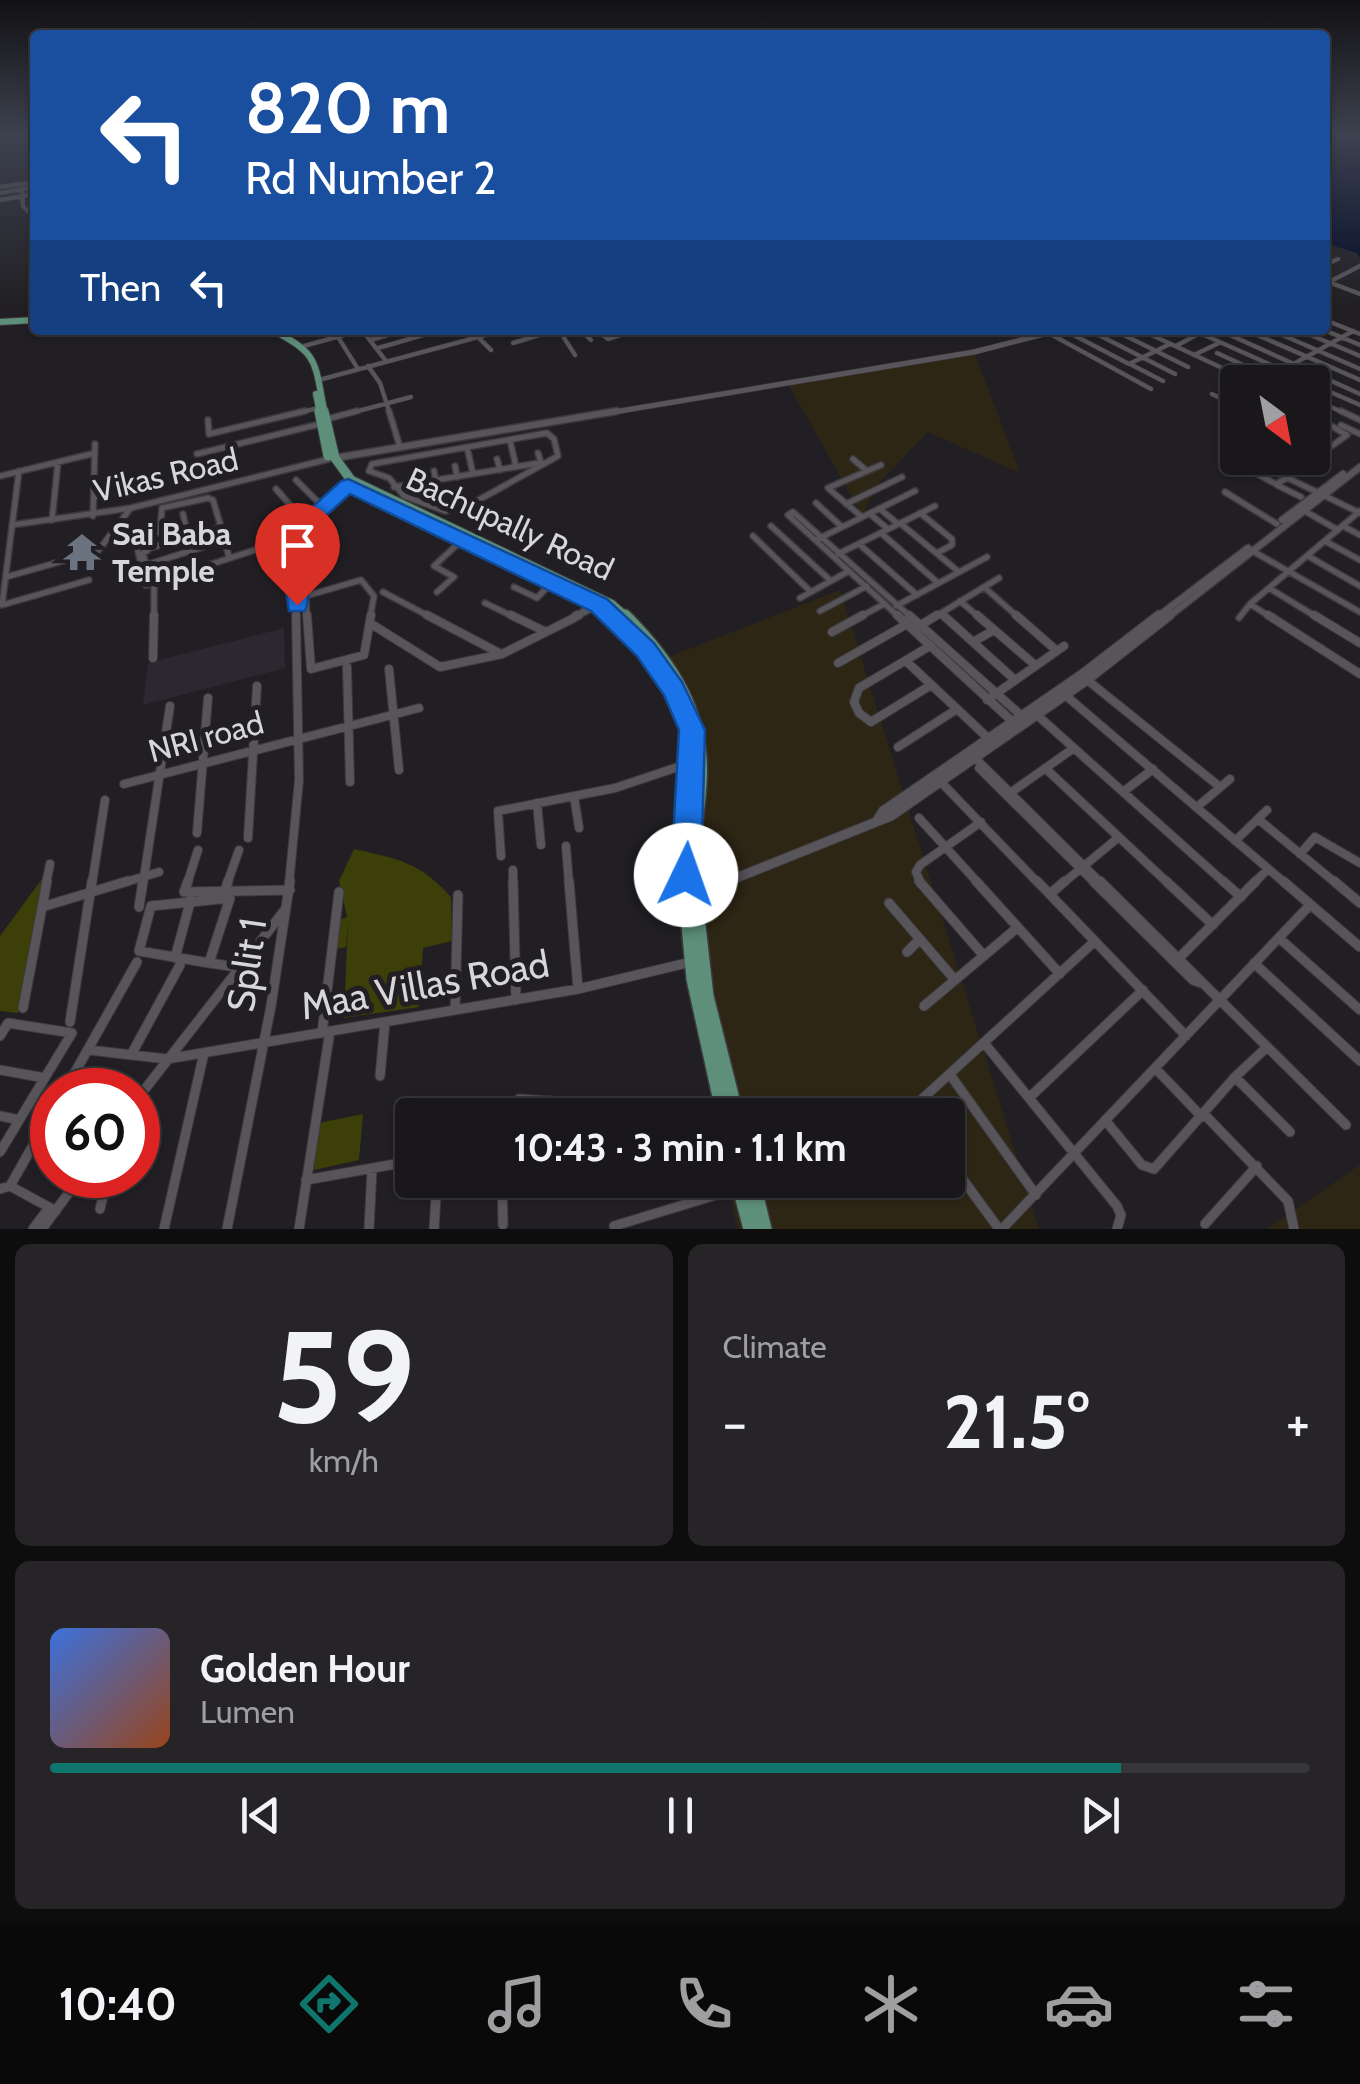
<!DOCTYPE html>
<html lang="en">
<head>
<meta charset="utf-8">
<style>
  :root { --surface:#19171a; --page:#262427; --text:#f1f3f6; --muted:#9f9fa2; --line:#373639; --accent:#0f766e }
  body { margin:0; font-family:Cabin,sans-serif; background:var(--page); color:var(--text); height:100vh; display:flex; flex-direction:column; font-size:38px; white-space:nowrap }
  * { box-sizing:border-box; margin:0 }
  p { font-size:32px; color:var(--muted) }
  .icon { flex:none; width:55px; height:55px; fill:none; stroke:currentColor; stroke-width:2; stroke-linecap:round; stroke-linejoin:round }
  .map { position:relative; height:1229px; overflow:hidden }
  .sheet { display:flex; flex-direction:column; gap:15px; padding:15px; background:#0e0d0e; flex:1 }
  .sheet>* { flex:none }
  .top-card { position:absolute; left:30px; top:30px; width:1300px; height:305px; border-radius:10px; box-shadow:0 2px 8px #0004,0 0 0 2px var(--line); background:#1a4fa0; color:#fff; overflow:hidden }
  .needle { width:65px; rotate:148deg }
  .buttons { position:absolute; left:1220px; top:365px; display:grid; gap:20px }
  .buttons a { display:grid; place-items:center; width:110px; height:110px; border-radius:10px; background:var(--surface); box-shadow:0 2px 8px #0004,0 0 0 2px var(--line); font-size:50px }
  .speed { position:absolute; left:30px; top:1068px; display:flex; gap:20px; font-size:50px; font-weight:700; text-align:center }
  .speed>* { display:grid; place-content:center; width:130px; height:130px; border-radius:50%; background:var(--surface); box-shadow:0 2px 8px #0004,0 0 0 2px var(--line); line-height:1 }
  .speed .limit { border:15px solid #d22; background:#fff; color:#111 }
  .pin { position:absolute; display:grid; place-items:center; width:85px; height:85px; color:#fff; margin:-102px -42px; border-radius:50% 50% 50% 0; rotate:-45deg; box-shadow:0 0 10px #0007 }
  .pin .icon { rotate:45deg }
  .me { position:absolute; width:110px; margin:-55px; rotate:3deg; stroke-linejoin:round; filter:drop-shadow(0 0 8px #0008) }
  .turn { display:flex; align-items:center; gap:35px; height:210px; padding:0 50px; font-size:45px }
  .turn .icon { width:130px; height:130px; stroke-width:2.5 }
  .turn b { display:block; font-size:70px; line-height:85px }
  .then { display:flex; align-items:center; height:95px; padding:0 50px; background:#0003; gap:20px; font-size:38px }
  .big { font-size:75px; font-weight:800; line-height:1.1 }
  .sheet .card { flex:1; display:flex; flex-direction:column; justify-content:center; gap:15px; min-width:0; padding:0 35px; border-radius:15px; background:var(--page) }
  .sheet .dial { align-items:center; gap:0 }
  .dial b { font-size:130px; line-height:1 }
  .song { display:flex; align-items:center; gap:30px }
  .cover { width:120px; height:120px; border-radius:15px; background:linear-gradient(135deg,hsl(220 70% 55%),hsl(20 70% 35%)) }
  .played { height:10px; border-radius:5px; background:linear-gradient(90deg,var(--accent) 85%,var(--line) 85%) }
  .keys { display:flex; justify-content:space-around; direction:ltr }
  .heat { display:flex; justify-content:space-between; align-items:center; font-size:55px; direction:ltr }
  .sheet .tiles { flex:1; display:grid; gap:15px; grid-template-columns:1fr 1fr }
  .card:last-child { grid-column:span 2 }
  .trip { position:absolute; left:395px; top:1098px; width:570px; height:100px; border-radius:10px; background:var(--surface); box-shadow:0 2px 8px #0004,0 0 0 2px var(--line); font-weight:800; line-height:100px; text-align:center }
  .dock { display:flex; height:160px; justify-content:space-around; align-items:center; background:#0a090a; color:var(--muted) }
  .dock .icon { width:70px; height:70px }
  .dock .active { color:var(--accent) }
  .dock b { font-size:45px; color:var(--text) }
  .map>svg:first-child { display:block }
  .industrial { fill:#2e2615 }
  .built { fill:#2c2830 }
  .green { fill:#3c3f07 }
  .water { fill:#000825 }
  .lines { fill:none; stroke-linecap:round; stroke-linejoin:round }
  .minor-far3-casing { stroke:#3c393d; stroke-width:5 }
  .minor-far2-casing { stroke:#3c393d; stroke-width:8 }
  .minor-far1-casing { stroke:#3c393d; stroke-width:10 }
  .minor-casing { stroke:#3c393d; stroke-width:11 }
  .tertiary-far3-casing { stroke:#3c393d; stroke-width:6 }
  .tertiary-far2-casing { stroke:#3c393d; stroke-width:9 }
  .tertiary-far1-casing { stroke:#3c393d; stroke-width:11 }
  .tertiary-casing { stroke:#3c393d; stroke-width:14 }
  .primary-far3-casing { stroke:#3c393d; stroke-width:8 }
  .primary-far2-casing { stroke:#3c393d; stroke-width:11 }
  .primary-far1-casing { stroke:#3c393d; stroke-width:14 }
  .primary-casing { stroke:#3c393d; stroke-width:18 }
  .minor-far3 { stroke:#58555a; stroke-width:4 }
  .minor-far2 { stroke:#58555a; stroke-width:5 }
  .minor-far1 { stroke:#58555a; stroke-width:8 }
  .minor { stroke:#58555a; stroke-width:9 }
  .tertiary-far3 { stroke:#58555a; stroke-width:5 }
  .tertiary-far2 { stroke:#58555a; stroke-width:6 }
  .tertiary-far1 { stroke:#58555a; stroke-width:9 }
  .tertiary { stroke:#58555a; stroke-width:11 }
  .primary-far3 { stroke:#5d8f7a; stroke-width:6 }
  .primary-far2 { stroke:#5d8f7a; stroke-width:9 }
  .primary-far1 { stroke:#5d8f7a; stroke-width:11 }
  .primary { stroke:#5d8f7a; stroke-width:15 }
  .route { fill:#1a73e8; stroke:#114b97; stroke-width:2.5 }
  .labels { text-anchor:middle; stroke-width:10; stroke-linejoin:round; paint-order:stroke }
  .street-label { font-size:32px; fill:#d7d6d8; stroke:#211f23 }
  .poi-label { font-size:32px; font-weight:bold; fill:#d7d6d8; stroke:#211f23; text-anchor:start }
  .near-street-label { font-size:38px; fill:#d7d6d8; stroke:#211f23 }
</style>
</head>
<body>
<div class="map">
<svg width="1360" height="1229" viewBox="0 0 1360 1229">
  <rect width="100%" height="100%" fill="#211f23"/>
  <path class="industrial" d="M974,352L1020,473L928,432L878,484L862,515L788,384Z
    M840,590L1039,1229H737L728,1180H948V1115H714L680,941L682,734L678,713L643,667Z
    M1360,1165V1229H1266Z"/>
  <path class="built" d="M284,628L285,668L143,705L148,663Z"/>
  <path class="green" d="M354,849C398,859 420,862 451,897L452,941L423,948L419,1007L344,1018L348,921L346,947L337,949L339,920L347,917L339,881Z
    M45,875L18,1013L0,1011V936Z
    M363,1114L359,1160L314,1170L319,1123Z"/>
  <path class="water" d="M1325,135H1360V258L1357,253L1325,243Z"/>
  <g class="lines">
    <g class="minor-far3-casing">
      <path id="minor-far3" d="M0,187L35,182
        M22,187L23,206L35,219
        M0,193L35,187
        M0,200L35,194
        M1325,265L1338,259
        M1331,283L1360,294
        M1325,284L1360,266
        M1325,320L1360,334
        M362,330L386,361
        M559,330L575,355
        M580,330L591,340
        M597,330L608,339L630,332
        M647,330L651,334
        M671,330L674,333
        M1043,330L1151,389
        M1064,330L1129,364L1170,344
        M1089,330L1175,374
        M1114,330L1188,367
        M1141,330L1252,382
        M1168,330L1178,335
        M1193,330L1309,382
        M1219,330L1360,394
        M1246,330L1360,380
        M1271,330L1360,369
        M1299,330L1360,356
        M1324,330L1360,345
        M338,337L358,369
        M479,338L491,350
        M371,340L404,330
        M513,343L556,330
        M304,346L362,330
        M1176,346L1200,333
        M378,348L441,330
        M1217,353L1280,382
        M1194,355L1219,343
        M1130,364L1163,381
        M368,366L380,383L390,414
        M319,380L504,330
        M1261,382L1353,331
        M1312,384L1360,405
        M1212,394L1238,407
        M1312,398L1346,414
        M294,414L318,408
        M347,414L411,397"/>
    </g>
    <g class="minor-far2-casing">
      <path id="minor-far2" d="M389,411L400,447
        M1341,411L1360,420
        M327,419L357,411
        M208,420L209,434L305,411
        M1341,425L1360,434
        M547,433L554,439L558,456L466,507L445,511L404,496L389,478L369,471L372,464Z
        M510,440L516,467
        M467,447L473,474
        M538,453L541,463
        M197,454L320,424
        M1268,458L1250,470L1276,484L1287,478
        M497,459L500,470
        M853,459L867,471
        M1259,464L1360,513
        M455,466L457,477
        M19,471L2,605L89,580
        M434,471L440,509
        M0,476L95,453
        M1290,476L1347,435L1312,415
        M296,480L325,509
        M1277,485L1301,497
        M394,487L539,463
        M828,488L881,465
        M276,489L307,524
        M829,489L862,517
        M1225,492L1277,524
        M94,497L148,482
        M208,498L213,500L221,527L147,549L142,538L160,532L162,508Z
        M816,503L842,527
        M846,504L902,477
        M880,509L898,524
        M1303,510L1338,530
        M920,513L952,539V545L937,553
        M183,514L188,537
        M870,514L888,529
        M93,516L95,444
        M52,520L58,462
        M900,523L959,572
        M12,525L131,508L329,459
        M771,526L831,581
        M1343,526L1360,535
        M221,527L229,557
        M881,533L937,582
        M753,536L811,592
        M288,539L296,618
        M818,539L915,491
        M1325,541L1360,560
        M136,543L146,585L154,583L288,539L348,485
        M859,544L917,595
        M1249,549L1360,612
        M147,551L143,553L146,565L225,540
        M838,554L935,506
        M1308,556L1360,586
        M6,577L98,551L130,509
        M514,587L537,598L553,581
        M984,587L1019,618
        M1269,588L1318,618
        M383,592L432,618
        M437,592L454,577L434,566L462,540
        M800,598L849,571
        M960,601L980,618
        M485,603L516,618
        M1250,604L1272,618
        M896,606L987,557
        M820,611L867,586
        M941,614L945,618
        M154,618V583
        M307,618L306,596L361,580L374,596L370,618
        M574,618L594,603
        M574,618L598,605
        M858,618L884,604
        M900,618L788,515L793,512L912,618
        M933,618L999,578
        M1239,618L1250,604L1360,511"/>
    </g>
    <g class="minor-far1-casing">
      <path id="minor-far1" d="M307,615L311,669L364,655L371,615
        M427,615L501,654
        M511,615L546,632
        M577,615L572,619L579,615
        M897,615L1014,723
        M909,615L1024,718
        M943,615L1015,680
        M977,615L1035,665
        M1016,615L1057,651
        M1268,615L1360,674
        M1314,615L1360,643
        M373,625L440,667L502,654L572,619
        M918,627L937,615
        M832,632L863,615
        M973,642L994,630
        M930,646L859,688L854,702L859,713L871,722L931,685
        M153,658L154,615
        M906,661L989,739
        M838,663L907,624
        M347,667L350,782
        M389,669L399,770
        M1086,679L1220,787
        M1064,694L1286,884
        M987,700L1064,646
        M1037,715L1226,884
        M898,747L957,709
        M975,758L1102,884
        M979,768L1096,884
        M1045,768L1169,884
        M939,780L1039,884
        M124,784L419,708
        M1123,792L1153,769
        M1010,793L1074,748
        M574,796L579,828
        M537,803L541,845
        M1197,807L1230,779
        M919,818L979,884
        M1258,819L1337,884
        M197,833L208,698
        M248,838L257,686
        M1235,841L1267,810
        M566,846L569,884
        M1300,854L1315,837L1360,863
        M501,856L498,811L615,788L690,763
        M513,870V884
        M46,884L50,864
        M92,884L105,800
        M119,884L159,872
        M143,884L170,706
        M187,884L198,850
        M227,884L239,850
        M289,884L299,780L296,615
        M921,884L916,872L920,865L981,822
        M1062,884L1119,837
        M1253,884L1267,870"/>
    </g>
    <g class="minor-casing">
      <path id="minor" d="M188,881L184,892L290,890
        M513,881L516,1000
        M569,881L578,989
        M919,881L984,956
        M976,881L1060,974
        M1037,881L1186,1036
        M1093,881L1193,980L1204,984
        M1100,881L1346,1125
        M1166,881L1213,925
        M1223,881L1241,897
        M1283,881L1360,947
        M1334,881L1360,903
        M225,891L228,881
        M1050,894L1065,881
        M230,898L209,963L139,951L151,906Z
        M889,903L955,980
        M42,907L128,881
        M139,907L143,881
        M1279,938L1360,1010
        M907,952L920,939
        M1180,957L1256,881
        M175,958L191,899
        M209,963L237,967
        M1254,963L1360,1061
        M924,1006L1017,928
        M23,1008L47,881
        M455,1010L458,895
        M70,1022L92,881
        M322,1033L339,892
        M0,1036L8,1023L72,1033L0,1152
        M985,1044L1117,1206L1121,1215L1117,1229
        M89,1050L167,1059L578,989L691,962
        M131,1055L180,965
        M1155,1068L1202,1117
        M0,1070L45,1078
        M380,1076L385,1022
        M951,1076L1036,1195
        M1235,1077L1290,1132
        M65,1090L137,962
        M1030,1097L1143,990
        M138,1098L284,911
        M1204,1114L1288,1201L1294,1229
        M507,1115L519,1099L722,1112
        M917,1115L921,1100L1095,941
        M0,1116L19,1120
        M1105,1120L1142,1165L1154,1169L1235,1077L1267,1047
        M948,1159L999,1229
        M306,1180L412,1161
        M502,1180L503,1225
        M10,1186L52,1112
        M0,1189L10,1186L56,1211
        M100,1209L108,1175
        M1205,1224L1257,1166
        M614,1226L739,1188
        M33,1229L48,1209
        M42,1229L82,1175
        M164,1229L204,1053
        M227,1229L271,1006L290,881
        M299,1229L330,1031
        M369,1229L372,1169
        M434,1229L437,1180
        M1002,1229L1309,906"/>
    </g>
    <g class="tertiary-far3-casing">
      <path id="tertiary-far3" d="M602,414L974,352L1060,330"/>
    </g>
    <g class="tertiary-far2-casing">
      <path id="tertiary-far2" d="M335,458L617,411
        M1282,520L1343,474
        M1156,618L1248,548
        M1167,618L1360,467"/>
    </g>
    <g class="tertiary-far1-casing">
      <path id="tertiary-far1" d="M878,819L883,811L1081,675L1159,615
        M721,884L891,816L1087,680L1170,615"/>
    </g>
    <g class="tertiary-casing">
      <path id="tertiary" d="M695,894L727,881"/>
    </g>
    <g class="primary-far3-casing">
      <path id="primary-far3" d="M0,322L35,320
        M272,330C321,354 314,363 325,414
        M316,394L320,414"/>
    </g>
    <g class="primary-far2-casing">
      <path id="primary-far2" d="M319,411L328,456
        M324,411L335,458L351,480L611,604L627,618
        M593,601L614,618"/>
    </g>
    <g class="primary-far1-casing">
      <path id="primary-far1" d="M611,615L627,628
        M625,615C673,663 706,714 701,784C699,817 692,850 693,884
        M650,656L672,687
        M685,884L693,781L688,720"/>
    </g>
    <g class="primary-casing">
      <path id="primary" d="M685,881L694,979L724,1115
        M693,881L706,996L736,1115
        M738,1180L751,1229
        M752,1180L764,1229"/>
    </g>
    <use href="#minor-far3" class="minor-far3"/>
    <use href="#minor-far2" class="minor-far2"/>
    <use href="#minor-far1" class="minor-far1"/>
    <use href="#minor" class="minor"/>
    <use href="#tertiary-far3" class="tertiary-far3"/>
    <use href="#tertiary-far2" class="tertiary-far2"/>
    <use href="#tertiary-far1" class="tertiary-far1"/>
    <use href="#tertiary" class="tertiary"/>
    <use href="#primary-far3" class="primary-far3"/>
    <use href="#primary-far2" class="primary-far2"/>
    <use href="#primary-far1" class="primary-far1"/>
    <use href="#primary" class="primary"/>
  </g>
  <linearGradient id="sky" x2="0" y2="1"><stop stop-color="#121113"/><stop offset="0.44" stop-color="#3d4250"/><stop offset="1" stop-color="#3d4250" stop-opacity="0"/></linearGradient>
  <rect width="1360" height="307" fill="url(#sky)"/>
  <path class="route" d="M348,479L607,599L654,643L682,682L705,730L701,875L697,885L686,890L676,885L671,875L679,730L664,695L637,656L591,611L350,494L299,540C305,562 313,590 305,611H289L278,538L341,481Z"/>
  <defs>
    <g id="temple-bare" transform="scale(3)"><path d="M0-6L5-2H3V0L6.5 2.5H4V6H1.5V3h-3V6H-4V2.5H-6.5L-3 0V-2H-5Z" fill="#6b7280" stroke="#211f23" stroke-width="2.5" paint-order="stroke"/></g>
  </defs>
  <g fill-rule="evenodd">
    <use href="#temple-bare" x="82" y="552"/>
  </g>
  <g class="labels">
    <g class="street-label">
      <text transform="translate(166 475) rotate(-13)" y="11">Vikas Road</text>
      <text transform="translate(510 524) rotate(25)" y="11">Bachupally Road</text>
      <text transform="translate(206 737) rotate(-15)" y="11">NRI road</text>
    </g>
    <g class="poi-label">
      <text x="112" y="545">Sai Baba<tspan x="112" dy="37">Temple</tspan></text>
    </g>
    <g class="near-street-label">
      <text transform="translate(247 965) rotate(-82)" y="13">Split 1</text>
      <text transform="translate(425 985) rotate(-10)" y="13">Maa Villas Road</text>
    </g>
  </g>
</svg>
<div class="buttons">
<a><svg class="needle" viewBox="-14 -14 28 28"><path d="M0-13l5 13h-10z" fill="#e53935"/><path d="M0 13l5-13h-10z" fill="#9f9fa2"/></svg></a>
</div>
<div class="speed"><div class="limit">60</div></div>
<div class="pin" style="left:297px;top:605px;background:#d93025"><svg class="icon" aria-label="arrive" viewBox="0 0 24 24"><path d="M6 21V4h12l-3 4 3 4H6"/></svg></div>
<svg class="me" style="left:686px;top:875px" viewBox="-20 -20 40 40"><circle r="19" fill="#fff"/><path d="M0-13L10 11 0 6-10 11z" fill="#1a73e8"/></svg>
<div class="trip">10:43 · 3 min · 1.1 km</div>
<div class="top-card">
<div class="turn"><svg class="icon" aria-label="left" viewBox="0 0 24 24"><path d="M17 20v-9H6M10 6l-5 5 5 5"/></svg><div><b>820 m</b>Rd Number 2</div></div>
<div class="then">Then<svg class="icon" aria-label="left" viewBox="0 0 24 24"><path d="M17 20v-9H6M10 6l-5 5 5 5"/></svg></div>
</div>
</div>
<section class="sheet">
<div class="tiles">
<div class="card dial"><b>59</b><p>km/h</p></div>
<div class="card"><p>Climate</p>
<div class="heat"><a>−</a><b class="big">21.5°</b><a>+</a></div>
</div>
<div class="card">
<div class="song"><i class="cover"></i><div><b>Golden Hour</b><p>Lumen</p></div></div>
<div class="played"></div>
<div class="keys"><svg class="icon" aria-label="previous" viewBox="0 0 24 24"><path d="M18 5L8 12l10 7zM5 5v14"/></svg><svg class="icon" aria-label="pause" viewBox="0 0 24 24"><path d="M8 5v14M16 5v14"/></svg><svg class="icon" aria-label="next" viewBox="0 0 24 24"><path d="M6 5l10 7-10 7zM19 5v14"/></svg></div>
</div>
</div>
</section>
<nav class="dock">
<b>10:40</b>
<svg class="icon active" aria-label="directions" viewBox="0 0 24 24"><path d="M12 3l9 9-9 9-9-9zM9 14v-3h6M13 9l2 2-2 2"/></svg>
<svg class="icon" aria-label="music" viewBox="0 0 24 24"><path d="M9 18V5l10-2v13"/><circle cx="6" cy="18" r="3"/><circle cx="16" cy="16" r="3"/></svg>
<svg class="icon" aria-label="phone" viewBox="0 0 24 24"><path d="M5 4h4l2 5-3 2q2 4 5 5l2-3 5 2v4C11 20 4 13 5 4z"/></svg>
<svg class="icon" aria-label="climate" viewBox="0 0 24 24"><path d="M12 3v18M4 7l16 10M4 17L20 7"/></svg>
<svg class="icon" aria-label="car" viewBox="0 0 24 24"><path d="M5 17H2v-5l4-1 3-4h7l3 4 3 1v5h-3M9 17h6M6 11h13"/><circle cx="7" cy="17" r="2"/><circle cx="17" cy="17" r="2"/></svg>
<svg class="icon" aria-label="filters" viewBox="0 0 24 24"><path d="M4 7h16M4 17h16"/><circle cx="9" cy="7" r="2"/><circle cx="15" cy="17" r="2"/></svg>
</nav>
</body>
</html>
